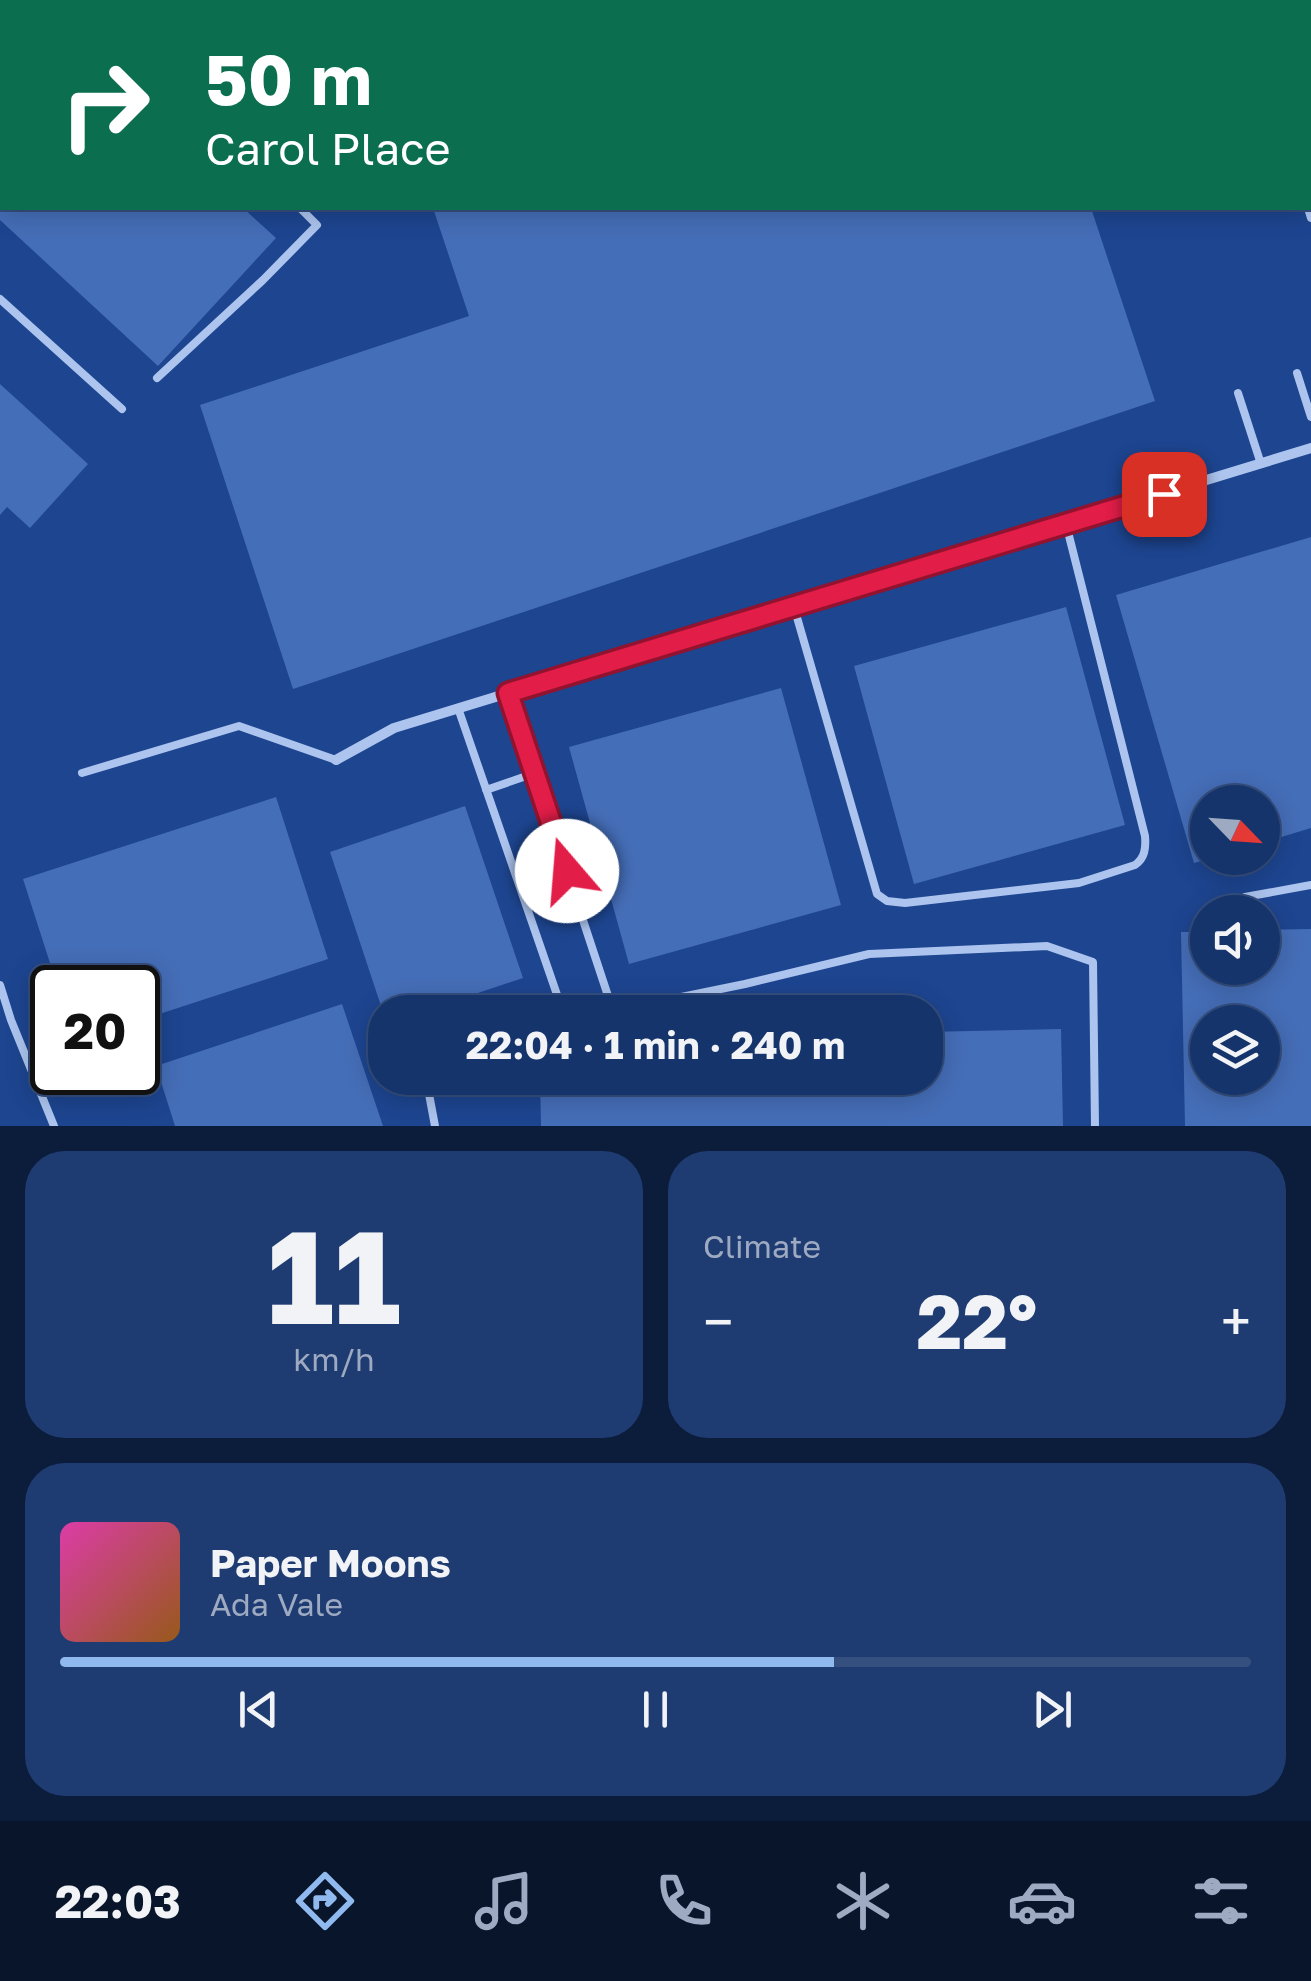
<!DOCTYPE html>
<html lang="en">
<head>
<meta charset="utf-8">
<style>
  :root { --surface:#16346c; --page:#1f3c72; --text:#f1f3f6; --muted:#9eaac2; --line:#354f7f; --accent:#90b9f0 }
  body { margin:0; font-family:"Golos Text",sans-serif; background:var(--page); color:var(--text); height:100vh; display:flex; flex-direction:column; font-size:38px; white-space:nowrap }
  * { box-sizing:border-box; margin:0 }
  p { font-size:32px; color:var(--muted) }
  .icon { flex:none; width:55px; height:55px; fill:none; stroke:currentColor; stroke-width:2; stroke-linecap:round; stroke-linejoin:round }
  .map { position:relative; height:1126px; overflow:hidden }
  .side { display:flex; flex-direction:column; gap:25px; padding:25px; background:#0c1d3b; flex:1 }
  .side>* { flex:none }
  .banner { position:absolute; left:0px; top:0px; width:1312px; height:210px; box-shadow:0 5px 25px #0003,0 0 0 2px var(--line); background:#0b6e4f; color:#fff; overflow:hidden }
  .needle { width:65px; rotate:115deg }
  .tools { position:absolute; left:1190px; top:785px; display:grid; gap:20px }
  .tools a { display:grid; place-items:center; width:90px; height:90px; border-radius:50%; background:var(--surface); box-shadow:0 5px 25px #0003,0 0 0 2px var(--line); font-size:50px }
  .speed { position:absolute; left:30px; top:965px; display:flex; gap:20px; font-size:50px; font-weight:700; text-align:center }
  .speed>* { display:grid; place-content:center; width:130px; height:130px; border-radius:50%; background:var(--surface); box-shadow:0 5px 25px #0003,0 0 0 2px var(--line); line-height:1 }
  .speed .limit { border:5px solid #111; border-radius:15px; background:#fff; color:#111 }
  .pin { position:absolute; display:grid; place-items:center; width:85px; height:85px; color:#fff; margin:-42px; border-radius:20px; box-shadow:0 5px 15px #0006 }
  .me { position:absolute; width:110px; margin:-55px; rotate:342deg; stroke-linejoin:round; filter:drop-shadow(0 0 8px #0008) }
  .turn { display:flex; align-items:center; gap:35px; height:210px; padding:0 40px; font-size:45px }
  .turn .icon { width:130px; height:130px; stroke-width:2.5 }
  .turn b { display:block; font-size:70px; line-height:85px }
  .big { font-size:75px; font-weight:700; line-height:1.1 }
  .side .tile { flex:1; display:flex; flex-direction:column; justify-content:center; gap:15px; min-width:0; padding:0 35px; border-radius:40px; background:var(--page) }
  .side .dial { align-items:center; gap:0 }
  .dial b { font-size:130px; line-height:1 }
  .song { display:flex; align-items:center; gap:30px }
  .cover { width:120px; height:120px; border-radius:15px; background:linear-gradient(135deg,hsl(320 70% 55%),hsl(30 70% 35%)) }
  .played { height:10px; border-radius:5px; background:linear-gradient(90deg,var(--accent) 65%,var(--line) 65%) }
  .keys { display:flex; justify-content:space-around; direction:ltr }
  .heat { display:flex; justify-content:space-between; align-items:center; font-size:55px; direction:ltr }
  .side .tiles { flex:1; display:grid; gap:25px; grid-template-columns:1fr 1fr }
  .tile:last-child { grid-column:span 2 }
  .trip { position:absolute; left:368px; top:995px; width:575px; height:100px; border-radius:40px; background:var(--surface); box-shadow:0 5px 25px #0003,0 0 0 2px var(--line); font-weight:700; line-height:100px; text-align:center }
  .tabs { display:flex; height:160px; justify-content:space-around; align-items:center; background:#09152b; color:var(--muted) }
  .tabs .icon { width:70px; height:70px }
  .tabs .on { color:var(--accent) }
  .tabs b { font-size:45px; color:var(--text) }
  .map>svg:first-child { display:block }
  .building { fill:#456eb8; fill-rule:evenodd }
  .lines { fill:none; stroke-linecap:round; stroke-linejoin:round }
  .service { stroke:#acc4ee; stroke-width:8 }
  .minor { stroke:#acc4ee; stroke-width:10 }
  .route-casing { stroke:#92132f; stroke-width:25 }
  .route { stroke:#e11d48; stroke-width:18 }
</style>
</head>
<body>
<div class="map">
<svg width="1311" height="1126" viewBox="0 0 1311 1126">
  <rect width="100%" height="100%" fill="#1d4590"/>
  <path class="building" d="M0,208H243L276,238L158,366L0,220Z
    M433,208H1091L1155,401L293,689L200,405L469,316Z
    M0,384L88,464L30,528L7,507L0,515Z
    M1311,537V828L1262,843V802H1208V859L1194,863L1116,595Z
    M1066,607L1125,825L914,884L854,666Z
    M781,688L841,905L629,964L569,747Z
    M276,797L328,959L138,1021V988H58L23,879Z
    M465,806L523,978L421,1012H383L330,852Z
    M1311,929V1126H1185L1181,932H1208V968H1262V930ZM1208,1022H1262V1078H1208Z
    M342,1004L383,1126H175L156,1066Z
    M1061,1029L1063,1126H541L540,1078H925V1032Z"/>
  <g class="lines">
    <path class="service" d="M86,0L89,2
      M186,0L189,2
      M1284,2H1295
      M1310,24L1311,26
      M1310,79H1311
      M1308,208L1311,218
      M0,299L122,409
      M1297,373L1311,417
      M157,378L263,280L317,225L300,208
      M1238,393L1261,464
      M794,607L877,894L887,901L905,903L1079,883L1135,865C1145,858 1146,848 1145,836L1066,524
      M508,693L613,1011
      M458,708L563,1012
      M82,773L239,726L336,760
      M486,790L535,773
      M1245,897L1311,885
      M0,985L11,1020L54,1126
      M608,1012L745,984L869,954L1047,946L1093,962L1095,1126
      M426,1078L435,1126"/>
    <path class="minor" d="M336,760L394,728L1311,448"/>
  </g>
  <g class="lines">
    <g class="route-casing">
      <path id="route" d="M567,871L508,693L1164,494"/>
    </g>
    <use href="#route" class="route"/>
  </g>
</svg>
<div class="tools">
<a><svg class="needle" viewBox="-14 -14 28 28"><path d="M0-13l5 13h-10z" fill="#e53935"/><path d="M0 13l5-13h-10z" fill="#9eaac2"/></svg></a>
<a><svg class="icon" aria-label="sound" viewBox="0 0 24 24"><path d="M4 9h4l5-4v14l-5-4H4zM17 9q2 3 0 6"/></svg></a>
<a><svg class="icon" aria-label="layers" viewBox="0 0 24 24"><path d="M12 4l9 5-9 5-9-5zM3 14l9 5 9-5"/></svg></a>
</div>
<div class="speed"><div class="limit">20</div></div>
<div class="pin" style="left:1164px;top:494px;background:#d93025"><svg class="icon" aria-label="arrive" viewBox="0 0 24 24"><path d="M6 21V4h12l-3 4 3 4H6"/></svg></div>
<svg class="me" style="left:567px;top:871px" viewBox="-20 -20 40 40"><circle r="19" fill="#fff"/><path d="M0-13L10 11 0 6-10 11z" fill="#e11d48"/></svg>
<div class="trip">22:04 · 1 min · 240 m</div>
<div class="banner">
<div class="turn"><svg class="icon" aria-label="right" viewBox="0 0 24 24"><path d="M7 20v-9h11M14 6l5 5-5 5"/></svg><div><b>50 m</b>Carol Place</div></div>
</div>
</div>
<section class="side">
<div class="tiles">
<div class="tile dial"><b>11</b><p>km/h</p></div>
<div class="tile"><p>Climate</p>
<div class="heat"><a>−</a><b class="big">22°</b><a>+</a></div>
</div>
<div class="tile">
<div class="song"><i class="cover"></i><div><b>Paper Moons</b><p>Ada Vale</p></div></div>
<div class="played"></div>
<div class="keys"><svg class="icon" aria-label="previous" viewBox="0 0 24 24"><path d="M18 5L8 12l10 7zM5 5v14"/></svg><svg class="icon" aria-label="pause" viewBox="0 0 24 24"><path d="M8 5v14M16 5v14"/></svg><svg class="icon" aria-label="next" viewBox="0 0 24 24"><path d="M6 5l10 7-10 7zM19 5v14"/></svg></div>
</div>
</div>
</section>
<nav class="tabs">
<b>22:03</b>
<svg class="icon on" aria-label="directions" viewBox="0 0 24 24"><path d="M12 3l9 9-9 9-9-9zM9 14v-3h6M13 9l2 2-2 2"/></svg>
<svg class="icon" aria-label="music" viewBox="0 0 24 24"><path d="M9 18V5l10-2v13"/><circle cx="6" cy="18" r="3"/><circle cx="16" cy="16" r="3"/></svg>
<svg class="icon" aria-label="phone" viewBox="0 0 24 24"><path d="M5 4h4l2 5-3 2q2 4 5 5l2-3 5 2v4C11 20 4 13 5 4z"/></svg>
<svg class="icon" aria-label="climate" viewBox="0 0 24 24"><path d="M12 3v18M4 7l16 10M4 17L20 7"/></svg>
<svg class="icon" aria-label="car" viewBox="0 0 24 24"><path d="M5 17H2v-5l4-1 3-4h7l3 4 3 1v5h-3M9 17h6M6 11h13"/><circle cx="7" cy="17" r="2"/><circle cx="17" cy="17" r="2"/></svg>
<svg class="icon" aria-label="filters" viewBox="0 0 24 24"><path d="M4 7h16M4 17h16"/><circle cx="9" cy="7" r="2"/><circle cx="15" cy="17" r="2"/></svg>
</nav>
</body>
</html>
